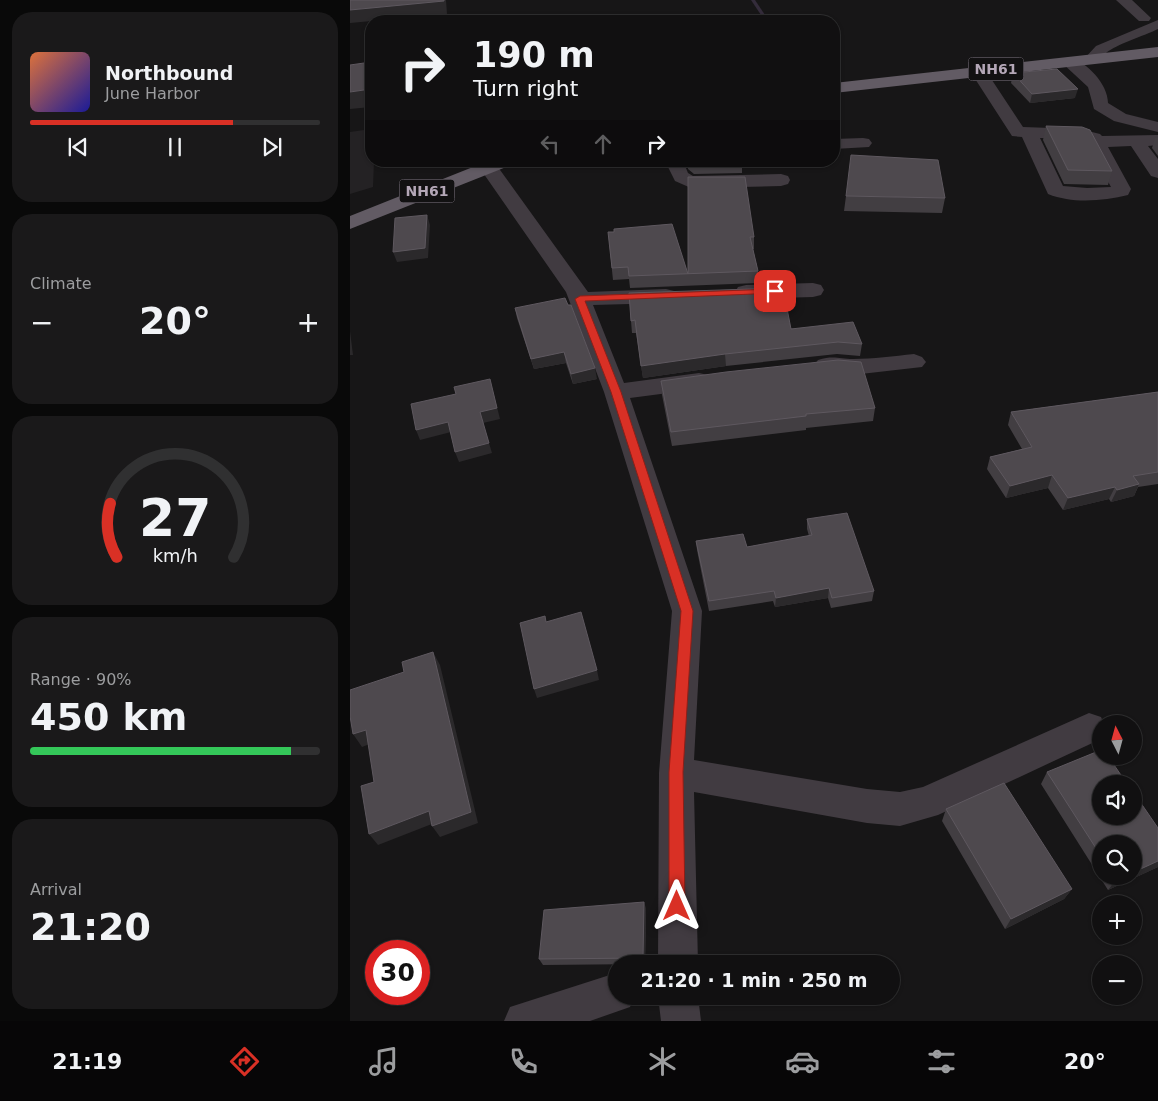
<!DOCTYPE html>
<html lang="en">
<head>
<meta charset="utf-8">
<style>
  :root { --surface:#111011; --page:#1a191a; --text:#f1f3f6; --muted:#9c9d9f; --line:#303031; --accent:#d93025 }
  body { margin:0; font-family:"DejaVu Sans",sans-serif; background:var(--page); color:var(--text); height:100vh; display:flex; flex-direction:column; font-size:19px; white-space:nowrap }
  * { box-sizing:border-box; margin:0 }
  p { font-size:16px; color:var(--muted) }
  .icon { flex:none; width:28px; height:28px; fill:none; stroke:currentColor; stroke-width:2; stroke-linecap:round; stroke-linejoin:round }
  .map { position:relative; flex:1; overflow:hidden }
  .side { display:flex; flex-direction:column; gap:12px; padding:12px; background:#090909; width:350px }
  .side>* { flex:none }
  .top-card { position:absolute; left:15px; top:15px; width:475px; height:152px; border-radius:20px; box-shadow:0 1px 4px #0004,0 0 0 1px var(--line); background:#111011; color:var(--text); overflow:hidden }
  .needle { width:32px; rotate:354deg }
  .fabs { position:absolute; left:742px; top:715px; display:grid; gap:10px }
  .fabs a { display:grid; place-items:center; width:50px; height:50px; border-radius:50%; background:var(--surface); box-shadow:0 1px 4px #0004,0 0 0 1px var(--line); font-size:25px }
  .speed { position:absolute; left:15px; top:940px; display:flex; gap:10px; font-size:25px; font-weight:700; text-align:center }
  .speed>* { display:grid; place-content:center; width:65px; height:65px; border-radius:50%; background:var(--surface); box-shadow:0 1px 4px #0004,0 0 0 1px var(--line); line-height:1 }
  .speed .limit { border:8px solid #d22; background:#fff; color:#111 }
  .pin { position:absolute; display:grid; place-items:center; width:42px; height:42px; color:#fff; margin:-21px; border-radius:10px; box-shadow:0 2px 8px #0006 }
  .me { position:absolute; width:55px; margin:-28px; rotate:0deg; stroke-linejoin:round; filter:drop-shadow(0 0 4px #0008) }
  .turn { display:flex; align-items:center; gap:18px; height:105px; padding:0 25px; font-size:22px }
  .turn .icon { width:65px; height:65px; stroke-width:2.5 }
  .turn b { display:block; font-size:35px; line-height:42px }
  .lanes { display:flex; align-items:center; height:48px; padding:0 25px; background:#0003; justify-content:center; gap:25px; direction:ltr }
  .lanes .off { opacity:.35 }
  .big { font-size:38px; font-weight:700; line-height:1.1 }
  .side .tile { flex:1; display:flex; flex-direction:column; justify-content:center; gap:8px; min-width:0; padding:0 18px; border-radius:20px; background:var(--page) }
  .side .dial { align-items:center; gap:0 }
  .dial svg { height:130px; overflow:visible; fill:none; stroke:var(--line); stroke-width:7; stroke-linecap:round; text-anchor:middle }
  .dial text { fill:var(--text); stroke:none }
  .song { display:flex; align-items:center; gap:15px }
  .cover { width:60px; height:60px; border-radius:8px; background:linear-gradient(135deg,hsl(20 70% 55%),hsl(240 70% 35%)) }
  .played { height:5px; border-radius:2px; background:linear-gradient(90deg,var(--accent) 70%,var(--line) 70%) }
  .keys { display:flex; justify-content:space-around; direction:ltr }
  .heat { display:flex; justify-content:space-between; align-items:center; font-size:28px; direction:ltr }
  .charge { height:8px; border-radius:4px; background:linear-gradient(90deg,#34c759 90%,var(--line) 0) }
  .trip { position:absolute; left:258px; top:955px; width:292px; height:50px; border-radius:25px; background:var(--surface); box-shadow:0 1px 4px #0004,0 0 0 1px var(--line); font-weight:700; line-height:50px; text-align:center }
  .menu { display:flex; height:80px; justify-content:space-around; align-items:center; background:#070607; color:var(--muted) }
  .menu .icon { width:35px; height:35px }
  .menu .selected { color:var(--accent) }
  .menu b { font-size:22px; color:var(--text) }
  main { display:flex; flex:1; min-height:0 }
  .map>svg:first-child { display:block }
  .built { fill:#242224 }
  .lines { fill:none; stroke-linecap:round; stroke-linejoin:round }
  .stream { fill:#342c3b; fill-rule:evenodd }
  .minor { fill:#413b41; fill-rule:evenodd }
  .trunk { fill:#625b64; fill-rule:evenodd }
  .wall { fill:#423e42; fill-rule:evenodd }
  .shaded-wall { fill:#2b292b }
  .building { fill:#4e494e; stroke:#5e585f }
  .route { fill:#d93025; stroke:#8d1f18 }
  .labels { text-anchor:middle; stroke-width:4; stroke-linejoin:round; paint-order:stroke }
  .shield { fill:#121112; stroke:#837a86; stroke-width:1 }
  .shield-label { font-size:14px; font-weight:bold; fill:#b4a7b7 }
</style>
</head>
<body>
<main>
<section class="side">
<div class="tile">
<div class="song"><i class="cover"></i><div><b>Northbound</b><p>June Harbor</p></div></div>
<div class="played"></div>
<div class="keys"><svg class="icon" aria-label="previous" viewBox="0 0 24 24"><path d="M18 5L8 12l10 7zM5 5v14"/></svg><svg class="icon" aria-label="pause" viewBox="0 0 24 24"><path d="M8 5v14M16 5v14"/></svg><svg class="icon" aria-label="next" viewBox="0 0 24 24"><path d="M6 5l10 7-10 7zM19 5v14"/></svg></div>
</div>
<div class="tile"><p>Climate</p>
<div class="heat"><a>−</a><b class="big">20°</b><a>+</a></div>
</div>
<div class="tile dial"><svg viewBox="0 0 100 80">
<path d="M14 69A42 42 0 1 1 86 69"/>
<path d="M14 69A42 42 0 0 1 10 36" stroke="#d93025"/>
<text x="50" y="56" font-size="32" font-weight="700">27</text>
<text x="50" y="72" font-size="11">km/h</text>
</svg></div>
<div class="tile"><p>Range · 90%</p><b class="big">450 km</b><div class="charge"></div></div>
<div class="tile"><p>Arrival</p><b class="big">21:20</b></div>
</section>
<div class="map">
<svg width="808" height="1021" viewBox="0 0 808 1021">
  <rect width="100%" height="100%" fill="#171617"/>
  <path class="built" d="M21,129V161H24L23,187L0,194V132Z"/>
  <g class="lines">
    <path class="stream" d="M401,0H405L419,21H415Z"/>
    <path class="minor" d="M766,0H782L801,18L799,21H789Z
      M808,20V29C794,36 767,44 756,53C748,59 748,65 736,62L734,59L746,46Z
      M719,57C737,62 758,84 758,103L776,114L808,122V132L764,121L744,109L738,87L711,62L713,59Z
      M628,66L634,68L673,127L730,129L750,134L752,136L808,135V145L798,146L808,159V178L801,176L781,146L758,147L781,189L778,195C753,201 723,204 698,194L672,137L662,136L620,71L622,68ZM690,138L729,139L737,142L761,187L737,188L713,186Z
      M513,138L519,139L522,143L519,147L484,149V139Z
      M138,161L145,163L238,292L316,289L324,291L327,296L324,301L316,303L243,305L274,383L349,373L358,375L361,381L358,387L349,389L280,398L352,611L344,760L517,789L550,792L573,787L739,713L751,717L754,724H751V739L588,815L550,826L517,823L344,792L348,964H308L309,773L322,611L254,392L216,292L129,167L131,163Z
      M315,161H333L338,173L343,176L431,174L438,176L440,180L438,184L431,186L341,188L325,181Z
      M463,283L471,285L474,290L471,295L463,297L396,299L388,297L385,292L388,287L396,285Z
      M564,354L572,357L576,362L572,367L502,375L468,370L464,365L468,360C484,355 489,359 503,359C523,359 544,356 564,354Z
      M266,973V996H285L280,1007L240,1021H154L160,1007Z
      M308,996H348L351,1021H311Z"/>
    <path class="trunk" d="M808,47V57L484,93V83Z
      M138,161H164L161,165L0,229V216Z"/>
  </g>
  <path class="wall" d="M663,73L725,98L680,103L661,83Z
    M696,126L762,171L758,185L714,184L693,140Z
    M808,137V156L802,148L805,138Z
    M338,161H392V173L344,174L338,169Z
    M338,177L404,237V249H403L408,271V283L280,288L279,279L263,280L258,232L338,274Z
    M496,196L595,198L592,213L494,211Z
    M279,293L512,344L510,356L487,354L376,366L293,378L286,333H282L281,321Z
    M165,308L247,379L223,384L216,363L184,369L167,318Z
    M311,381L525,408L523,421L456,428V430L322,446L312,395Z
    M808,392V484L788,487L784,496L761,502L759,499L713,510L698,488L656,498L637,469L640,457L672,449L658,425L661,412Z
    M457,519L524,591L522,601L481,608L478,598L425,607L423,601L359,611L347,550L346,541L397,547L459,536L457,529Z
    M697,772L808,828V867L758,890L691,784ZM751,844L784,876H751Z
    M596,809L722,889L714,899L655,929L592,821Z
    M296,908L295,964L193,965L189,959Z"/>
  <path class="shaded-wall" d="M94,0H96L97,14L0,23V10Z
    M21,89V107L0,109V92Z
    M728,89L725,98L680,103L682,94Z
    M77,215L80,225L78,258L47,262L43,252Z
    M0,331L3,355H0Z
    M214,352L216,363L184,369L181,359Z
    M375,354L376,366L293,378L291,366Z
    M245,368L247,379L223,384L221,374Z
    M140,379L150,419L133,423L142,453L109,462L105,452L130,412Z
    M98,422L101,432L70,440L66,430Z
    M702,475L698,488L656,498L660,486Z
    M789,484L784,496L761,502L767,490Z
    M765,487L759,499L713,510L718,498Z
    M479,588L478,598L425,607L426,598Z
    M83,652L90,665L128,823L90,837L82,826Z
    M247,670L249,680L187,698L184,689Z
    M16,730L25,742L12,747L3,734Z
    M79,811L87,822L28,845L19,834Z
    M808,861V867L758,890L767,879L774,876H784V872Z
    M722,889L714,899L655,929L661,919Z
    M294,902L296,908L295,964L293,958Z"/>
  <path class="building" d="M0,0H94V1L0,10Z
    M21,62V89L0,92V65Z
    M707,69L728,89L682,94L663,73Z
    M696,126L732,127L740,130L762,171L718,170Z
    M501,155L588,160L595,198L496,196Z
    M338,177H395L404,237H400L408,271L279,276L278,267L262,268L258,232H264V229L322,224L338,274Z
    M77,215L75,248L43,252L45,218Z
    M433,288L441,329L503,322L512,344L488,342L375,354L291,366L285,320L281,321L279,293Z
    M215,298L218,305H221L245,368L221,374L214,352L181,359L165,308Z
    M488,360L511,362L525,408L456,414V416L321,432L311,381L376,372Z
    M140,379L147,408L130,412L139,443L105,452L98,422L66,430L61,404L106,394L104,387Z
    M808,392V472L783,476L789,484L767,490L765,487L718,498L702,475L660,486L640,457L682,447L661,412Z
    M497,513L524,591L482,598L479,588L426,598L424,591L359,601L346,541L393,534L397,547L462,535L457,519Z
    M231,612L247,670L184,689L170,623L195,616L196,622Z
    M83,652L121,812L82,826L79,811L19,834L11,786L24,782L16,730L3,734L0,716V690L54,672L52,662Z
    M751,750V756H758L777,784H751V816H784V793L808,828V861L784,872V844H751V856L697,772Z
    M654,783L722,889L661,919L596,809Z
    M764,876H774L767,879Z
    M294,902L293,958L189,959L194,910Z"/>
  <path class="route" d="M425,289L430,291L428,293L235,301L271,392L343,611L333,772L335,906L333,912L327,914L322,912L319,906V772L331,611L261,392L225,299L230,296Z"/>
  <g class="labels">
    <g class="shield">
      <rect x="618.5" y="57.5" width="55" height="23" rx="4"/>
      <rect x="49.5" y="179.5" width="55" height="23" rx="4"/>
    </g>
    <g class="shield-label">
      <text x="646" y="74">NH61</text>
      <text x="77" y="196">NH61</text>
    </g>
  </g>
</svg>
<div class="fabs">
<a><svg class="needle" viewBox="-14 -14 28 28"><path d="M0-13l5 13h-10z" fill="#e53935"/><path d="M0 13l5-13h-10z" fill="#9c9d9f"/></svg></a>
<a><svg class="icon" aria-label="sound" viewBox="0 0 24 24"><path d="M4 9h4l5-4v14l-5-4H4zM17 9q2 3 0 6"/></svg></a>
<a><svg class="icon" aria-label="search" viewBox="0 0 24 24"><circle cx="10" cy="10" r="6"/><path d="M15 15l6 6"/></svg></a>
<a>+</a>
<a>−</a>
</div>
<div class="speed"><div class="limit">30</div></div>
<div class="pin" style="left:425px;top:291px;background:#d93025"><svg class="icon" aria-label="arrive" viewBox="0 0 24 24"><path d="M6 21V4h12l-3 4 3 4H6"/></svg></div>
<svg class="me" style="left:327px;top:906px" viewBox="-20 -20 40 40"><path d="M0-17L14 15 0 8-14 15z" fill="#d93025" stroke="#fff" stroke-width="4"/></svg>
<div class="trip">21:20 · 1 min · 250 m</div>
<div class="top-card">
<div class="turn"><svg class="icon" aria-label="right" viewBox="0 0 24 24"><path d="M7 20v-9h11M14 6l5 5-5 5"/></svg><div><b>190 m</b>Turn right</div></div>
<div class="lanes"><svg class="icon off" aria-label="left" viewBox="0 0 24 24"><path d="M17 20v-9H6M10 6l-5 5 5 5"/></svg><svg class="icon off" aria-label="ahead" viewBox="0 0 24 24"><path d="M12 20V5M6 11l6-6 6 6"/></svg><svg class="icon" aria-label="right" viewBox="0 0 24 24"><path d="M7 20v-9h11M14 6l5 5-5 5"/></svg></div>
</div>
</div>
</main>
<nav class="menu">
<b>21:19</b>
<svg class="icon selected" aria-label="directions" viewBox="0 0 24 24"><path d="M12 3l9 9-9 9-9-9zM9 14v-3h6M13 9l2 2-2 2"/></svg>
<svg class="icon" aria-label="music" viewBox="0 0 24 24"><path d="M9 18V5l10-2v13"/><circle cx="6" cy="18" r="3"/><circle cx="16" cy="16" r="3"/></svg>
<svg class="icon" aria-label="phone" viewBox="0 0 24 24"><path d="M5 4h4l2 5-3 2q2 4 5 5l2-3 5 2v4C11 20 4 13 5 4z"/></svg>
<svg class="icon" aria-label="climate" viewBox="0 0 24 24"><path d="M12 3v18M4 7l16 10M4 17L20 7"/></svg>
<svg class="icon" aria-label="car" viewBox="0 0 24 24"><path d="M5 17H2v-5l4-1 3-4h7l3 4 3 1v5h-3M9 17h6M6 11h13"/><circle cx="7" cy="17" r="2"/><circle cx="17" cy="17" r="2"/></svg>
<svg class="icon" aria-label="filters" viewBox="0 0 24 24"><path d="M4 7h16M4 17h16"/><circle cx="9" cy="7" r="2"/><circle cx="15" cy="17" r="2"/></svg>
<b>20°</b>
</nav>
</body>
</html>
